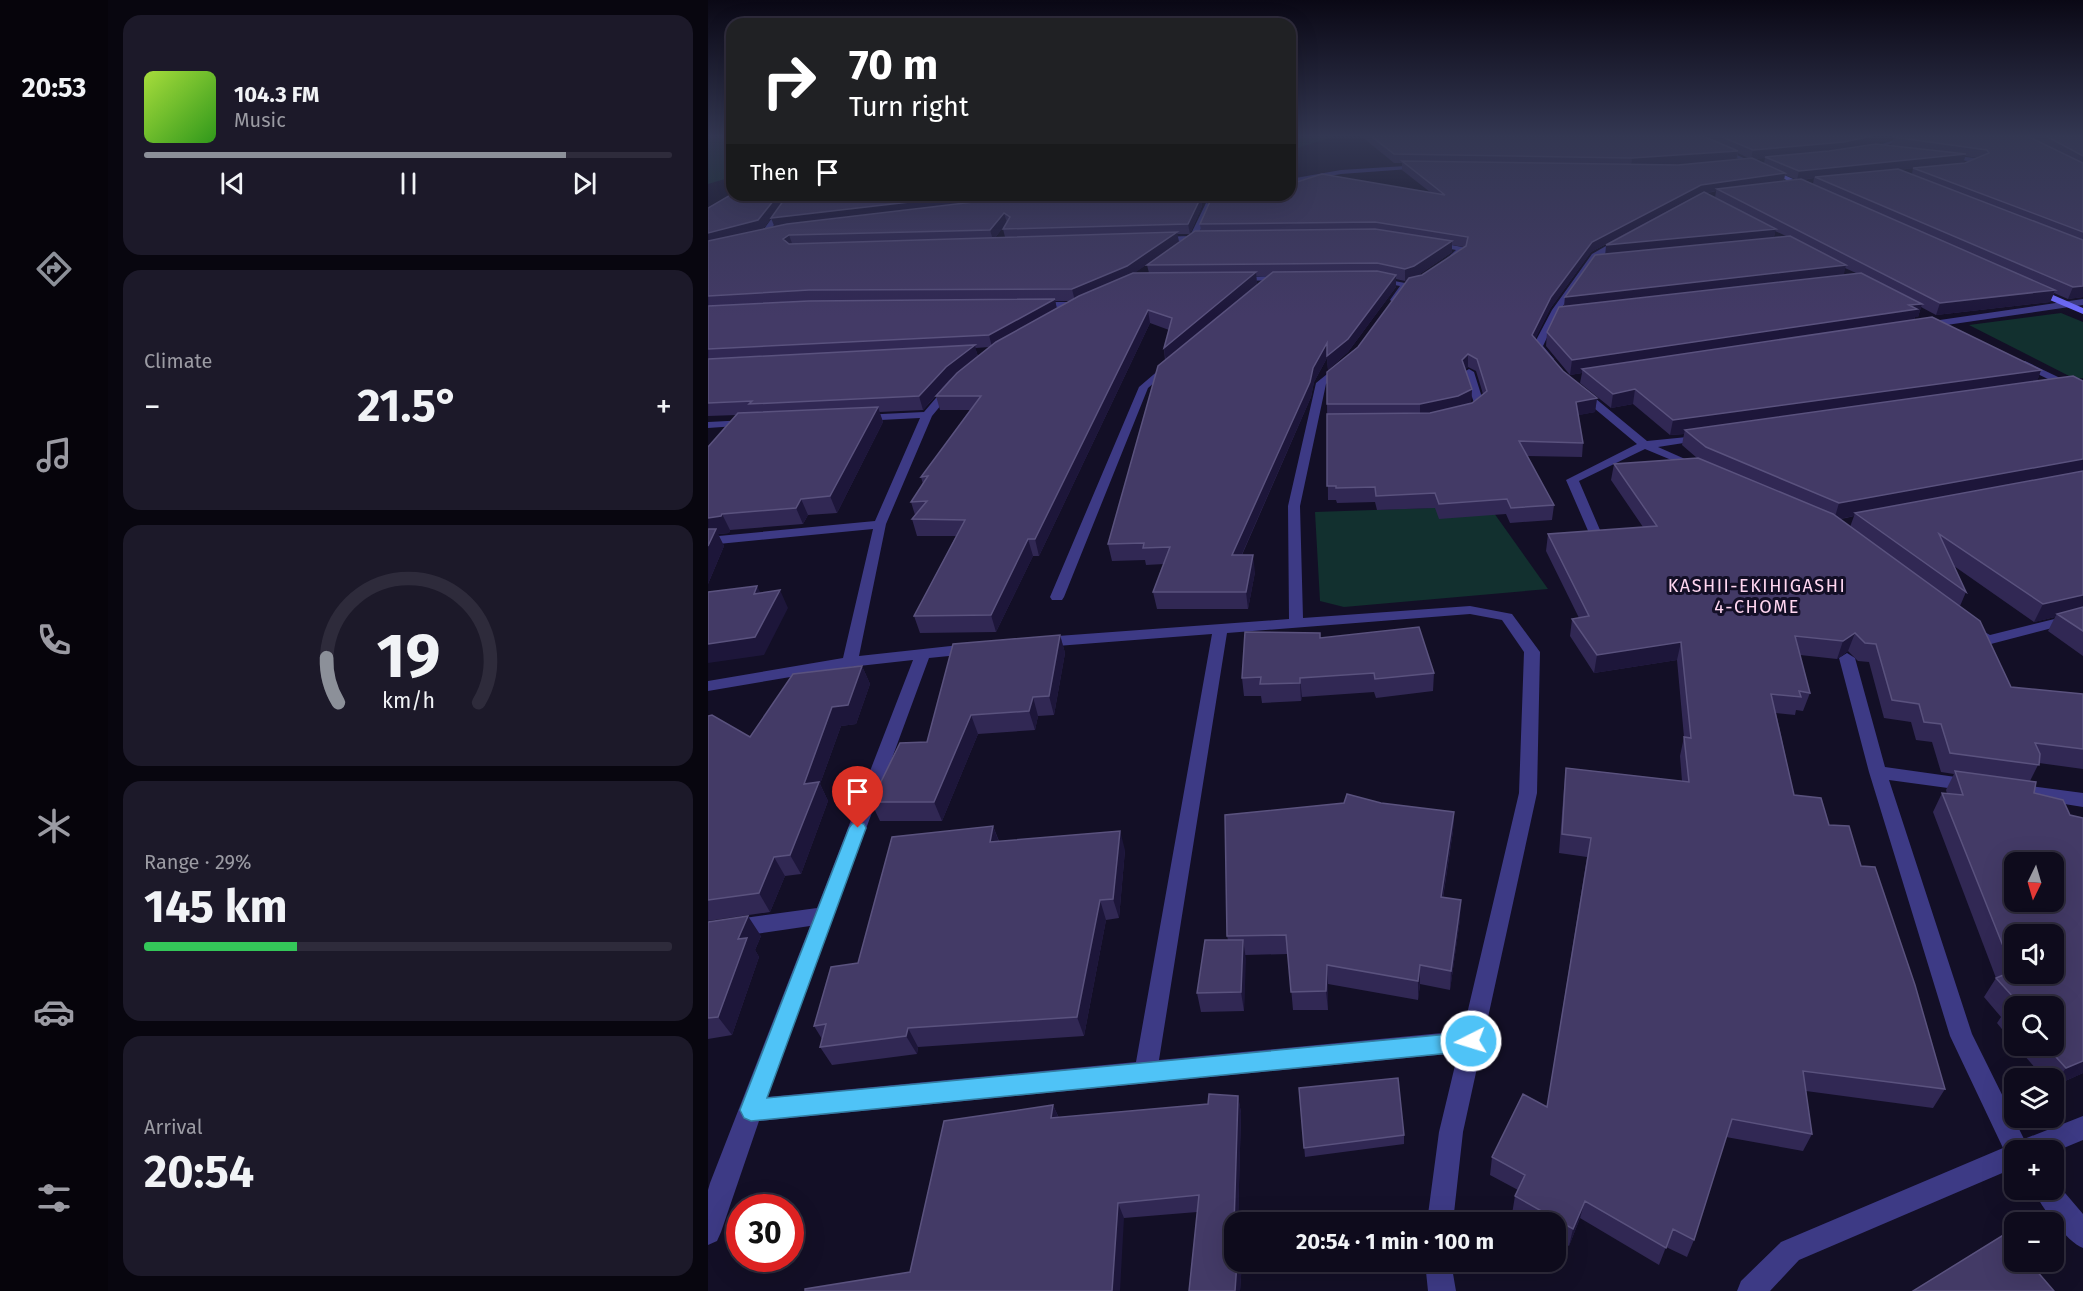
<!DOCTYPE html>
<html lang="en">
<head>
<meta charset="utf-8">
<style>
  :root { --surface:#0e0b1c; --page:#1c1929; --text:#f1f3f6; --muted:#9b9ba3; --line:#2e2b3b; --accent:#8c9099 }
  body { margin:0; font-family:"Fira Sans",sans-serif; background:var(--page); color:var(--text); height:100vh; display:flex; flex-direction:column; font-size:22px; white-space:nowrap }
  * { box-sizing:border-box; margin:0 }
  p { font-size:20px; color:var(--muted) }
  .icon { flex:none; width:33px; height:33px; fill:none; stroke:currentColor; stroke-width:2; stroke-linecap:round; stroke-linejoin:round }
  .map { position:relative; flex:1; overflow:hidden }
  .side { display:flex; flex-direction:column; gap:15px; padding:15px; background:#08060f; width:600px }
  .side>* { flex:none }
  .guide { position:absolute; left:18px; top:18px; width:570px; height:183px; border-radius:18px; box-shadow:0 6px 24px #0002,0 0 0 2px var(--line); background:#202124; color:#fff; overflow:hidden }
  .needle { width:39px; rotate:185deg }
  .fabs { position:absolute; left:1296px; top:852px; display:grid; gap:12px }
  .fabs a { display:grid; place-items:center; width:60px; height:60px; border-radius:12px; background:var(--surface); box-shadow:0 6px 24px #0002,0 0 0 2px var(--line); font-size:30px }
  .speed { position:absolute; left:18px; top:1194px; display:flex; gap:12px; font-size:30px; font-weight:700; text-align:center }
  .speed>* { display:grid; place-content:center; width:78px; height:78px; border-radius:50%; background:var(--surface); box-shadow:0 6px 24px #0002,0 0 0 2px var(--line); line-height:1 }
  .speed .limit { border:9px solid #d22; background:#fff; color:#111 }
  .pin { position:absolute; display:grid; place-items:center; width:51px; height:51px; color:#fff; margin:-62px -26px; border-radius:50% 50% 50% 0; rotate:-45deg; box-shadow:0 0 6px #0007 }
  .pin .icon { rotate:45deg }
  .me { position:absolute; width:66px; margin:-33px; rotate:265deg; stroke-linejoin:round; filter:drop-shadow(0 0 4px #0008) }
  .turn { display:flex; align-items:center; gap:21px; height:126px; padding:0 24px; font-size:27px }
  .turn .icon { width:78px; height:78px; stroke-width:2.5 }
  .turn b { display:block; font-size:42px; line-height:51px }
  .then { display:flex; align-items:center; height:57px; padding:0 24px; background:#0003; gap:12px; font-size:22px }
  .big { font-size:45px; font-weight:700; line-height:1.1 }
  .side .card { flex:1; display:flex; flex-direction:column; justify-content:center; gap:9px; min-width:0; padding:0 21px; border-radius:18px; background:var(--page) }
  .side .dial { align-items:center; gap:0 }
  .dial svg { height:156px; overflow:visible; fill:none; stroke:var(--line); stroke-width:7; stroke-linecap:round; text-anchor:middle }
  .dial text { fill:var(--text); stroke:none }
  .song { display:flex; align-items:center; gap:18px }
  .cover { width:72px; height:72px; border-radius:9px; background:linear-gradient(135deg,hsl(80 70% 55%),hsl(110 70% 35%)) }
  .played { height:6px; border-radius:3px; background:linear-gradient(90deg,var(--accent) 80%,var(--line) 80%) }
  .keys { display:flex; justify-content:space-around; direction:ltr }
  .heat { display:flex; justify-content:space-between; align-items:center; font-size:33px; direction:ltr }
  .charge { height:9px; border-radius:4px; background:linear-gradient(90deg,#34c759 29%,var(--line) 0) }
  .trip { position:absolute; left:516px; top:1212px; width:342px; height:60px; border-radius:18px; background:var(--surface); box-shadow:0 6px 24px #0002,0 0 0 2px var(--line); font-weight:700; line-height:60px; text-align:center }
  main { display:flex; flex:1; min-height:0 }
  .tabs { display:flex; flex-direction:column; width:108px; justify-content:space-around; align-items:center; background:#06040b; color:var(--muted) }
  .tabs .icon { width:42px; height:42px }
  .tabs .on { color:var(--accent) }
  .tabs b { font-size:27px; color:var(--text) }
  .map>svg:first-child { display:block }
  .green { fill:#12302f }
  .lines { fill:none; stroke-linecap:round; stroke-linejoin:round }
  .lane { fill:#3d3a85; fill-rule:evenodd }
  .street { fill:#3d3a85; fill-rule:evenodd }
  .secondary { fill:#6f6bff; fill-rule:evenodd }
  .wall { fill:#312854; fill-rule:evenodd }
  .shaded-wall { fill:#1d163a }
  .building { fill:#433a66; stroke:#5a527e; stroke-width:1.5; fill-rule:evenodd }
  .route { fill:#4fc3f7; stroke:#337fa1; stroke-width:1.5 }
  .labels { text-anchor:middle; stroke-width:6; stroke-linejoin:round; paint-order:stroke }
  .neighbourhood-label { font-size:18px; letter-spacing:1.5px; fill:#ffd6f0; stroke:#130f26 }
</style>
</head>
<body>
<main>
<nav class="tabs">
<b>20:53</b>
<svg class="icon on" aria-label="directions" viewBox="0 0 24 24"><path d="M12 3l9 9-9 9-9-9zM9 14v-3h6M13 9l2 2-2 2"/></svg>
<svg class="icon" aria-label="music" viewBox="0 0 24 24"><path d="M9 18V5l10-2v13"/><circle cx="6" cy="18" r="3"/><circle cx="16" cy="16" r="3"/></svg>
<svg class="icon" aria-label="phone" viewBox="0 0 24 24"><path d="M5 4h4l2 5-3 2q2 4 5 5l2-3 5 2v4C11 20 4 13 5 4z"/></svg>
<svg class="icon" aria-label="climate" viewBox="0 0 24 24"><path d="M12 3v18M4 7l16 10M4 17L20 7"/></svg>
<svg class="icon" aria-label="car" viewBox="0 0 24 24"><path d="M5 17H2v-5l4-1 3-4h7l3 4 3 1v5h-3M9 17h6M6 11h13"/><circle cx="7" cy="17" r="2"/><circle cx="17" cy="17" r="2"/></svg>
<svg class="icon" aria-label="filters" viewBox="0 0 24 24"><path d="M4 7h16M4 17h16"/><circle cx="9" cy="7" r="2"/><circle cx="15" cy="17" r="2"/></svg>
</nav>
<section class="side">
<div class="card">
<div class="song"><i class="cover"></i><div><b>104.3 FM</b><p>Music</p></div></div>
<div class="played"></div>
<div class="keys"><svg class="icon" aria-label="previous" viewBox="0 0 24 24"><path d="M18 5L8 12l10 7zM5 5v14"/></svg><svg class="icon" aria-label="pause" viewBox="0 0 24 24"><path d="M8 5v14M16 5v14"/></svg><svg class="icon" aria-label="next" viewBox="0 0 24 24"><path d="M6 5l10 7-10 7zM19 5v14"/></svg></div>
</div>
<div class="card"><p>Climate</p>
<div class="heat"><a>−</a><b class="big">21.5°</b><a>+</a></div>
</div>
<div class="card dial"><svg viewBox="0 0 100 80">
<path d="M14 69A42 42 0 1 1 86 69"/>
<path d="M14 69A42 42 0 0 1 8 46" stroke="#8c9099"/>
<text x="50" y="56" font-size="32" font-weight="700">19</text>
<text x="50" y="72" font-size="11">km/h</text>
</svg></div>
<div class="card"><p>Range · 29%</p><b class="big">145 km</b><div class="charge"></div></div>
<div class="card"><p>Arrival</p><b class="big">20:54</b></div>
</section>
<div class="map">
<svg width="1375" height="1291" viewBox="0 0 1375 1291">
  <rect width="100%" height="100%" fill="#130f26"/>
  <path class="green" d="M0,136H24V177L0,184Z
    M582,136H629L582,150Z
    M1353,313L1375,322V378L1367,379L1261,325Z
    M781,506L840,589L636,607L612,601L607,512Z"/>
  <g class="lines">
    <path class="lane" d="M981,136H987L1051,165L1046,166Z"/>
    <path class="street" d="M1199,136H1206L1160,151L1155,150Z
      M1237,154L1273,159L1276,161L1262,167L1260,164L1266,162L1235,157Z
      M713,165L715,168L633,174L582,183V179L633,170Z
      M498,203L503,204L490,236H502V240H486L480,244L477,241H448L451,237L482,236Z
      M74,204L79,205L64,228L67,231L61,232L56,229Z
      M912,238L919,240L890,258L852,310L835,346L846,359L838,361L825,346L844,310L884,254Z
      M723,241L754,247L758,249L740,263L736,261L748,250L723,245Z
      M581,276L582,278L578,280L530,281L526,279L530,277Z
      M665,277L697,283L701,285L686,303L682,300L692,286L665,281Z
      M1375,299V305L1218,328L1214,325L1218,322Z
      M327,302H369L373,305L369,308L324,307L323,305Z
      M1311,361H1317L1375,389V396L1311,365Z
      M634,362L637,363V367L618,384L592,506L595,618L762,606L804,614L832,652L829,793L755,1132L745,1222H719L731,1132L750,1053L51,1121L13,1232L9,1241L0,1245V1190L2,1183L102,926L0,941V923L109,908L205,660L142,667L0,691V681L135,658L165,529L0,545V537L167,521L212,418L153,421L148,418L153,415L216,412L239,385L248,387L224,416L178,524L151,656L261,644L269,649L261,654L221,658L59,1097L428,1062L504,634L336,647L329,642L336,637L581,619L580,506L608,383ZM762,614L794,620L816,652L811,793L755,1031L451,1060L519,633Z
      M459,363L467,365L440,388L356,597L354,600H344L342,597L431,387Z
      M761,369L766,372L776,404L761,414L756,411L766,403L756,372Z
      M868,389H876L939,441L999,435L1001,437L995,440L950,447L995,467L989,470L985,469L937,449L871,481L892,530L886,534L881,533L858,480L929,444L868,393Z
      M39,420L43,421V425L0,428V422Z
      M1375,612V620L1279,645L1274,643L1257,629L1264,625L1282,635Z
      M1139,653L1147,658L1177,767L1262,779L1268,780L1271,785L1268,790L1262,791L1181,780L1264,1034L1316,1139L1375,1116V1140L1346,1152L1306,1150V1168L1091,1260L1062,1291H1029L1033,1281L1073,1242L1295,1148L1242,1036L1161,772L1131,658Z
      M1306,784L1375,793V807L1300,795L1297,790L1300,785Z
      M1346,1180L1375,1214V1248C1359,1242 1332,1206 1326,1190H1346Z
      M717,1262H743L748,1291H720Z"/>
    <path class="secondary" d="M1058,167L1103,187L1104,188L1099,189L1056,170Z
      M1323,288H1329L1375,308V314L1323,292Z"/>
  </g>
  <path class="wall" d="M653,136H1375V297L1360,299L1346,293L1342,302L1228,315L1213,307L1210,317H1207L1206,320L1333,370L1329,381H1375V656L1340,631L1347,617L1326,622L1246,566L1258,592L1252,606L1303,687L1375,694V769L1331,763L1322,781L1326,793L1362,815L1375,818V1073L1346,1086V1078H1336L1308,1046H1346L1306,1006V1044L1289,1023L1293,1017L1276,997L1288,978L1225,812L1234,793L1239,794L1238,790L1246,774L1233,772L1224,742L1208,740L1203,722L1176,718L1161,662L1150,661L1140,651L1129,659L1092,655L1102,693L1095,711L1088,710L1087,715L1068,713L1086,795L1121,825L1153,866L1237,1089L1225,1108L1098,1091L1104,1134L1095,1151L1018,1137L986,1240L979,1257L958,1247L951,1265L872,1218L861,1246L848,1238V1222H820L804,1214L807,1196L810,1190L782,1175L784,1157L839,1107L879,857L851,853L856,787L858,768L974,781L972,756L976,737L969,660L886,673L862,636L864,619L871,618L838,551L840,534L935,527L903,480L906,464L989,458L974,445L976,434L962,435L925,404L903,408L872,383L874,373L862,375L838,346L839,332L856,306L857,297L897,254L993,194L883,252L842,309L827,339L855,371L889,398L887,412L870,415L875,443L874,457L819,456L846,505L844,520L802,523L798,514L731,519L727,508L669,510L667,502L629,503L628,500H620L619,404L650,347L700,280L697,281L688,279V287L640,352L620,370L619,358L606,382L603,397L534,555L547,572L540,609H449L445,592L456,564L438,565L437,560L404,561L400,544L457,360L456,348L461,330L442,323L331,556H325L288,632L212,633L206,616L248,536H209L204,519L207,515L203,502L215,484L213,477L262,410H232L228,396L245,377L215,410L171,412L175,422L129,513L100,515L95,524L22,530L21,533L10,534L16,546L0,584V447L29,415L0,416V208L24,195H521L493,197L494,206L482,234H469L471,242L426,273H441L439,265L493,231L492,224L586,183L722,192L694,170V163H686ZM1185,139L1183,145L1154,146ZM1030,153L1042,159L1029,160ZM1257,156L1269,158L1255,163ZM1057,158L1056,163L1045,159ZM997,162L970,165L962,164ZM1205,168L1204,174L1192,170ZM1077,175L1087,179L1076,181ZM1106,178L1105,184L1095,180ZM1008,191L1007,198L998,193L1005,192ZM65,215L67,227L55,229ZM298,223L295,229L297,237L287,238ZM1067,231L1078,236L1066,237ZM744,245L756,247L714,275L709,276L744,252ZM1137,268L1148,273L1135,275ZM548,276H561L507,320L549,284ZM347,301H363L349,308ZM282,347L270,356L267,348ZM760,367L768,371L775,394L764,403H760L763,402L764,389L757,369ZM1146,516L1142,527L1131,519L1138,518Z
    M352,635L357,653L346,715L330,716L327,730L270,734L234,821H172L163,802L219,742Z
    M612,638L726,673L725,691L668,698L666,692L594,697L593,701L554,703L553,696H536L534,678Z
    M154,666L162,684L148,724L133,726L112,784L120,801L93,874L77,876L62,912L0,921V716L42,737Z
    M673,803L746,812L745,831L735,898L752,919L742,990L712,984L710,1000L620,984V1010H585L580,954L537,955L536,1011L493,1012L489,993L520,940L519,936Z
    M285,826L291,841L417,850L411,918L398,920L376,1036L210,1047L209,1054L124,1065L112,1047L114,1039L106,1026L150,963Z
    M0,922L53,936L47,950L51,957L24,1035L0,1039Z
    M591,1088L696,1135V1144L597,1157Z
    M530,1096L533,1113L530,1222H526V1262H534L532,1291H481L489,1212L416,1218L202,1272L345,1105L351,1118L500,1104Z"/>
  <path class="shaded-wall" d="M1164,136H1198L1185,137V139L1134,151L1057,157V158L1043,159L1045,150Z
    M1030,151L1028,160L923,167L924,158Z
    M1258,154L1255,163L1109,178L1107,177L1106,178L1089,180L1091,171Z
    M1077,173L1075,182L1009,189L1008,191L991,194L883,252L842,309L823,347L824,335L843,297L884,242L993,185Z
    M70,195H74L76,201L54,230L0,244V233Z
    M262,195H344L67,228L63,218Z
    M488,195H521L493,197L494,206L482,234L480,224L488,198Z
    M296,213L299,223L285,240L282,230Z
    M1068,229L1065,240L897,257L898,245Z
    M469,232L471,242L421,277L367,301L364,289Z
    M81,235L85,246L79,249L75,239Z
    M744,241V252L706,278L697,281V269Z
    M1138,265L1135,278L856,310L857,297Z
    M548,272L549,284L458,362L456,348Z
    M688,275V287L640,352L620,370L619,358L606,382L603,397L526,572L524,555L605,368L619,343Z
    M1375,286V297L1360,299L1365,287Z
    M1347,290L1342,302L1228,315L1232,303Z
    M347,299L349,310L284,347L281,335Z
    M1214,304L1210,317H1207L1205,323L874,369V373L862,375L864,360L1201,305Z
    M440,310L442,323L331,556L327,539Z
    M267,345L270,358L241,380L215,410L211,396L238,367Z
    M760,354V367L754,373V360Z
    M1333,370L1328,385L977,430L976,434L962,435L965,420Z
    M764,389L763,402L749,409L712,417V404Z
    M927,389L925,404L903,408L905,394Z
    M889,398L887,412L867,416L868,402Z
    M170,407L175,422L129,513L122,496Z
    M1375,459V474L1147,513L1146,516L1126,520L1131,503Z
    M93,499L100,515L95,524L88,508Z
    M14,514L22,530L21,533L10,534L16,546L0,584V518Z
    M320,539L325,556L288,632L283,615Z
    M545,555L547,572L540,609L538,592Z
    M49,586L58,603L46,594Z
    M72,590L80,608L56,655L0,663V644Z
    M1375,595V611L1349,614L1347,617L1326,622L1335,604Z
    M1147,633L1140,651L1129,659L1135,641Z
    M352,635L357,653L346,715L341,696Z
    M973,642L969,660L886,673L889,655Z
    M154,666L162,684L148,724L133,726L112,784L120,801L93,874L82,855L96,784L124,707Z
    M592,678L594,697L593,701L592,683Z
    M325,697L330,716L327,730L321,711Z
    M263,715L270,734L234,821L226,802Z
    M746,812L745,831L732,916L733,897Z
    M285,826L292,845L282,842Z
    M412,831L417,850L411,918L405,899Z
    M66,857L77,876L62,912L51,893Z
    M392,900L398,920L376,1036L369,1017Z
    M753,900L752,919L742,990L743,971Z
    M40,916L53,936L47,950L51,957L24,1035L10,1017L30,939Z
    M535,940L538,959L536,1011L533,992Z
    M619,965L620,984V1010L618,991Z
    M712,965V984L710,1000V981Z
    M200,1028L210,1047L209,1054L198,1036Z
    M1375,1061V1073L1346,1086V1084L1358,1068Z
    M530,1096L533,1113L530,1222H526V1225Z
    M345,1105L352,1121L343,1118Z
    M877,1201L872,1218L861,1246L865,1229Z
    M410,1203L416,1218L412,1291H404Z
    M529,1262H534L532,1291H527Z"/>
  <path class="building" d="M663,136H995L1030,151L924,158L686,154Z
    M1012,136H1164L1136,142L1045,150Z
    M1191,136H1319L1375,163V232L1205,168L1257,163L1281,153L1279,150L1185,137Z
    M1338,136H1375V156Z
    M1168,144L1258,154L1091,171L1057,157L1121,151Z
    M1044,158L1077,173L993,185L884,242L843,297L824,335L855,371L889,398L868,402L875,443L811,441L846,505L803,508L799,499L731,504L727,493L668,496L667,487L628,488V486H619V414L722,413L764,403L779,391L769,359L760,354L754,360L764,389L750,396L712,404H619V372L650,347L701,278L714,275L758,246L760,237L667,222L492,224L504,197L523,195H582V179L586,183L614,174L737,195L694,161L970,165Z
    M1190,169L1375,240V286L1365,287L1107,177Z
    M1093,179L1347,290L1232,303L1009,189Z
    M996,192L1068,229L898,245Z
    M24,194V195H70L50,220L0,233V208Z
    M76,195H262L63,218L78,197Z
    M324,195H464L493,197L480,224L295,229L302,217L296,213L282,230L81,235L75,239L81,244L469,232L419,266L364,289L101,290L0,296V241L79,224Z
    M667,229L744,241L706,266L697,269L669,263L439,265L487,231Z
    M1082,236L1138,265L857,297L887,255Z
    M669,271L688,275L640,339L619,356V343L605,368L602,382L524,555H545L538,592H445L462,547L435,548L436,543L400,544L450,366L565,272Z
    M548,272L456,348L464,318L440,310L327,539H320L283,615L206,616L257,520L204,519L219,501L203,502L220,476L213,477L273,396H228L249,373L288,342L371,296L425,273Z
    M1153,273L1214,304L1201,305L1209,309L864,360L839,332L851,307Z
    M347,299L281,335L0,349V306L101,301Z
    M1224,317L1333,370L965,420L927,389L905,394L874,369Z
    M267,345L238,367L211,396L41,404L44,401L0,403V359Z
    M1365,376L1375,381V459L1131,503L998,447L977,430L1350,378Z
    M170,407L122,496L93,499L88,508L14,514L13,516L0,518V447L30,413Z
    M990,458L1125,514L1272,621L1303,687L1375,694V749L1327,743L1332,754L1331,765L1242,753L1233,724L1216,722L1211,704L1184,700L1168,644L1157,643L1147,633L1135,641L1087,636L1102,693L1091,691L1093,697L1063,694L1086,795L1113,798L1121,825L1141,826L1153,866L1167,867L1207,985L1237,1089L1095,1071L1104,1134L1024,1119L986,1240L965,1229L958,1248L877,1201L865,1229L807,1196L817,1175L784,1157L815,1094L839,1107L883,838L854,834L858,768L981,782L976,737L983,738L973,642L889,655L864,619L881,616L840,534L949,526L906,464Z
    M1375,471V595L1335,604L1231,534L1258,592L1147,513Z
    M0,529H8L0,546Z
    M49,586L46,594L72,590L47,637L0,644V592Z
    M1375,607V631L1349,614Z
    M711,627L726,673L667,679L666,673L592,678V683L552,684L553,677L534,678L537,632L612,633V638Z
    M352,635L341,696L325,697L321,711L263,715L226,802H163L192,743L219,742L245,644Z
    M154,666L140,705L124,707L96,784L111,782L82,855L66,857L51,893L0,900V716L4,715L42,737L85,674Z
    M1247,771L1328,782L1326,793L1355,800L1362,815L1375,818V1061L1358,1068L1338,1046H1346V1006H1306V1010L1302,1004L1307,999L1288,978L1305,971L1234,793L1255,795ZM1306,862H1346V902H1306ZM1306,934H1346V974H1306Z
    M639,794L673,803L746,812L733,897L753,900L743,971L712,965L710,981L619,965L618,991L583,992L578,935L519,936L517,815L636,803Z
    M285,826L282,842L412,831L405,899L392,900L369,1017L200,1028L198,1036L112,1047L118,1024L106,1026L123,967L150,963L184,837Z
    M40,916L30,939L39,938L10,1017L0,1018V922Z
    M497,940H535L533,992L489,993Z
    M690,1078L696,1135L596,1148L591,1088Z
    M501,1094L530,1096L526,1225V1262H529L527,1291H481L491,1195L410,1203L404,1291H97V1289L202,1272L236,1121L345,1105L343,1118L500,1104Z
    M1297,1234L1306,1245V1262H1321L1346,1291H1205Z"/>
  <linearGradient id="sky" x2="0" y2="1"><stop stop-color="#0a0815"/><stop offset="0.43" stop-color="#333752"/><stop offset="1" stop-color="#333752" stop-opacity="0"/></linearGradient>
  <rect width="1375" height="316" fill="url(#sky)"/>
  <path class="route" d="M150,822L156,824L158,828L59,1098L763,1032L770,1034L773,1041L770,1048L763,1051L43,1121L36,1118L32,1110L141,828L144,824Z"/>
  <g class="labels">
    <g class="neighbourhood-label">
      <text x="1049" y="592">KASHII-EKIHIGASHI<tspan x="1049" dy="21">4-CHOME</tspan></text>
    </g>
  </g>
</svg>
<div class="fabs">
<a><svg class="needle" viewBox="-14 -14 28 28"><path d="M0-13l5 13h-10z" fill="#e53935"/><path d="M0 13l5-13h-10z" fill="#9b9ba3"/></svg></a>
<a><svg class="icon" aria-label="sound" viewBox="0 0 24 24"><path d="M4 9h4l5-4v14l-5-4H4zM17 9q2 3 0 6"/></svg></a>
<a><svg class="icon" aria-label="search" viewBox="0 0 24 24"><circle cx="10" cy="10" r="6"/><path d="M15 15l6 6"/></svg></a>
<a><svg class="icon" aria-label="layers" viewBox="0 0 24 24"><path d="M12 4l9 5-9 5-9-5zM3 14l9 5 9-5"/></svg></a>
<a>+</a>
<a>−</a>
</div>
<div class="speed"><div class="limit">30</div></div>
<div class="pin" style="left:150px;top:828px;background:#d93025"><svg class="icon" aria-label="arrive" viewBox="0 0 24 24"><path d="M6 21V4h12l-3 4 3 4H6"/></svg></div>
<svg class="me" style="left:763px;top:1041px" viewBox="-20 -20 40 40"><circle r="17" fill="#4fc3f7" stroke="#fff" stroke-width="3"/><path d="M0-11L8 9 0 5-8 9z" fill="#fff"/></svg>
<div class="trip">20:54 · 1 min · 100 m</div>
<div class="guide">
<div class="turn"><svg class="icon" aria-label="right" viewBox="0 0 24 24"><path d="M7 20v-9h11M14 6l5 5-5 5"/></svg><div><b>70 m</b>Turn right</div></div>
<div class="then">Then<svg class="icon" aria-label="arrive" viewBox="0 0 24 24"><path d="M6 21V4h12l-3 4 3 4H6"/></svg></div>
</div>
</div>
</main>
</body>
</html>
